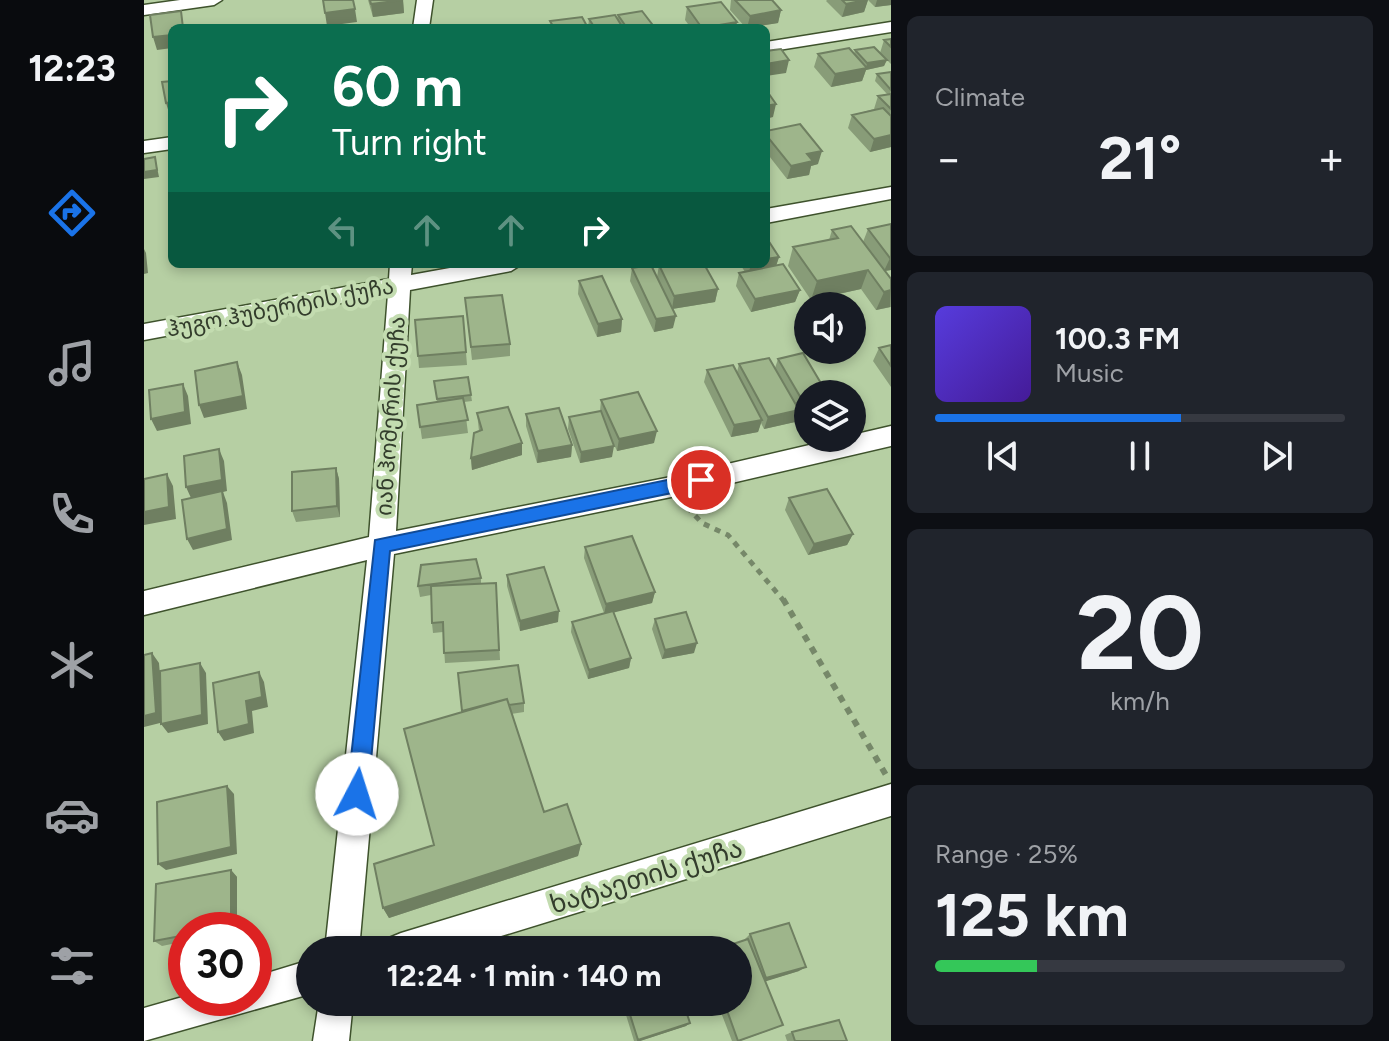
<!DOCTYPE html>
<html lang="en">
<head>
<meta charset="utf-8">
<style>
  :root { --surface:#171b24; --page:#20242c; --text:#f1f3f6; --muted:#9ea1a6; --line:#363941; --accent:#1a73e8 }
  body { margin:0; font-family:Figtree,"Noto Sans Georgian",sans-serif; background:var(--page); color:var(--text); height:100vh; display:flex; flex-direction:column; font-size:30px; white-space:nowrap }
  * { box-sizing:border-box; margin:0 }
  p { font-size:26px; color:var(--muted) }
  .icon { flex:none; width:44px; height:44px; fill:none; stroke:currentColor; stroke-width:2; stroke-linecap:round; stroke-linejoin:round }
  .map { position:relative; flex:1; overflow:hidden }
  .sheet { display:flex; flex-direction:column; gap:16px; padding:16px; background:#0d0f14; width:498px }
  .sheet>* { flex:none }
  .hud { position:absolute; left:24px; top:24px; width:602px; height:244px; border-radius:12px; box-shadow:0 4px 12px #0003; background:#0b6e4f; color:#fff; overflow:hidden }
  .tools { position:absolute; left:650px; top:292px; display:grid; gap:16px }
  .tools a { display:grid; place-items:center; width:72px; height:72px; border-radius:50%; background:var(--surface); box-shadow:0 4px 12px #0003; font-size:40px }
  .speed { position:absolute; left:24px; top:912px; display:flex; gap:16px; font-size:40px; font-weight:700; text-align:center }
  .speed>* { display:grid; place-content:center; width:104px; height:104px; border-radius:50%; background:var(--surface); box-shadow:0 4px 12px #0003; line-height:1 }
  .speed .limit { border:12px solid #d22; background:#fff; color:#111 }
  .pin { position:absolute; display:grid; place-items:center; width:68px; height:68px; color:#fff; margin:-34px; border:4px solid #fff; border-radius:50%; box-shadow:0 2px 8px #0007 }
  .me { position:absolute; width:88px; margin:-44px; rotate:5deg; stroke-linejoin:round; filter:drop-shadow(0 0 6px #0008) }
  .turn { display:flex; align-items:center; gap:28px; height:168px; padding:0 32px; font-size:36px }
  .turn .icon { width:104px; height:104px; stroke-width:2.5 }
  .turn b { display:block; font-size:56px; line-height:68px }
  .lanes { display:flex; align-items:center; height:76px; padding:0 32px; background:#0003; justify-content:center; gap:40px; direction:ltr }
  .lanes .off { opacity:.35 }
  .big { font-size:60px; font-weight:700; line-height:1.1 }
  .sheet .tile { flex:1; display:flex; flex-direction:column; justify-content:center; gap:12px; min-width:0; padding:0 28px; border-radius:12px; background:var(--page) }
  .sheet .dial { align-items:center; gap:0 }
  .dial b { font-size:104px; line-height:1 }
  .song { display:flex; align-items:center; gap:24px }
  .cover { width:96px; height:96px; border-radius:12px; background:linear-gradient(135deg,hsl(250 70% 55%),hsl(260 70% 35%)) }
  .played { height:8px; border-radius:4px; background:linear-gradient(90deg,var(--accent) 60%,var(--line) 60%) }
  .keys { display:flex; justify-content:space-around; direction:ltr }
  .heat { display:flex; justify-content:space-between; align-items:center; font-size:44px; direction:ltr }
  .charge { height:12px; border-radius:6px; background:linear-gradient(90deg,#34c759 25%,var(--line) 0) }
  .trip { position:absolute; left:152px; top:936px; width:456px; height:80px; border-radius:40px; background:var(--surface); box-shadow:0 4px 12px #0003; font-weight:700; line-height:80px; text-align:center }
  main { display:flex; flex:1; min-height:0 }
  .tabs { display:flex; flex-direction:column; width:144px; justify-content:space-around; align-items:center; background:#090b0e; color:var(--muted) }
  .tabs .icon { width:56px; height:56px }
  .tabs .on { color:var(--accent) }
  .tabs b { font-size:36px; color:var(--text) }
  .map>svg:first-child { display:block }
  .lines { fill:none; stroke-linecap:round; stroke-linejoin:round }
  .minor-casing { stroke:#3e522c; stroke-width:3 }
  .path-far1 { stroke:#768869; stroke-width:5; stroke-dasharray:6 6; stroke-linecap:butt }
  .path { stroke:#768869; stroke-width:6; stroke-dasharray:7 7; stroke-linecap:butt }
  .minor { fill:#fff; fill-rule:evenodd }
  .wall { fill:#889c78 }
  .shaded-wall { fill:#6f7f61 }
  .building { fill:#9eb58b; stroke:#6f7f61; stroke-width:2 }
  .route { fill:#1a73e8; stroke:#114b97; stroke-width:2 }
  .labels { text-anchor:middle; stroke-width:8; stroke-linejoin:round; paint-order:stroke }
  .street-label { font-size:22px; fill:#333d2c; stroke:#c3dcb0 }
  .near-street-label { font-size:26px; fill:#333d2c; stroke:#c3dcb0 }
</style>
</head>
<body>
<main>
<nav class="tabs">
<b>12:23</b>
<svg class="icon on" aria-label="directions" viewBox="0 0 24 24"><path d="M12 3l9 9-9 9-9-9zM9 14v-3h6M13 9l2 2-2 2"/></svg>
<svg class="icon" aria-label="music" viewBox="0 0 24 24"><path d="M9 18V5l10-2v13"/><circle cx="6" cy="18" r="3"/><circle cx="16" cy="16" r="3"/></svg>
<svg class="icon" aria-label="phone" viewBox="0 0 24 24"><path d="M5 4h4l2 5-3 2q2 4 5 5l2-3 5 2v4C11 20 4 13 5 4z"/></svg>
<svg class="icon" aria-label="climate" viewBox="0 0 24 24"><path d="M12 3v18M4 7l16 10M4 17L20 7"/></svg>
<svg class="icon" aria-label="car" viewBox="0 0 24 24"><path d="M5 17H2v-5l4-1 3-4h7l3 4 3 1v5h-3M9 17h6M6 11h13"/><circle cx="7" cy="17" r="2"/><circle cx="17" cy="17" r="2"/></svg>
<svg class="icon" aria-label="filters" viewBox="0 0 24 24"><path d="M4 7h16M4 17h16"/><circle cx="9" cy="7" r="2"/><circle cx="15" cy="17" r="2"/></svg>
</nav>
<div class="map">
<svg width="747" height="1041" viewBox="0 0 747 1041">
  <rect width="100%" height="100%" fill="#b6cfa3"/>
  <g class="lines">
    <g class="minor-casing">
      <path id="minor" d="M36,0H78L70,5L0,15V5Z
        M273,0H289L285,28H269Z
        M747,22V32L622,52V42Z
        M28,137V149L0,153V141Z
        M747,187V199L622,223V209Z
        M246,264H268L267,275L328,264H378L367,271L266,290L252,531L532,476L747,426V446L532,496L250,554L215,950H181L223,560L0,615V591L225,537L244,294L0,340V324L245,279Z
        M747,784V816L312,950H240L245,938L257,933Z
        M166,960V994L0,1041V1008L42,996L110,998V977Z
        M175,1002H209L205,1041H169Z"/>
    </g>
    <path class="path-far1" d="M543,507L558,523L584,535L640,601"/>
    <path class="path" d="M639,599L742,775"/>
    <use href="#minor" class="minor"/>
  </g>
  <path class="wall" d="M224,0H259L260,13L229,17Z
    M587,0H628L637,10L634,23L602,28L586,10Z
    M683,0H724L720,12L698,17L682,1Z
    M724,0H747V5L731,7Z
    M543,7L592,28H547L541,20Z
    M474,15L511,28H444L445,19H473Z
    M747,39V64L742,59L740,66L722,70L718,81L687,87L670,67L674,54H710L711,50L736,53L740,40Z
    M747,72V147L726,152L704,128L708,115L730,109L734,96L743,94L731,81L733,74Z
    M622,131L674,164L667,166L665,175L643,179L622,152Z
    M747,224V270L741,271L747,279V307L732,310L717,289L667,300L644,266L649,247L685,240L688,230L719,242L724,229Z
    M635,257L632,266L656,290L651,302L607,312L592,286L595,273L601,272L596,264H622Z
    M515,265L574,289L571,302L528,309L529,328L510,332L486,281L488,268L513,277Z
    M435,281L478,319L477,332L453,337L434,294Z
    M321,298L366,344V356L328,360Z
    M319,316L323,365L275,368L274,356Z
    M747,345V387L729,361L735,348Z
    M634,359L678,385L675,393L664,394V422L660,423L654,413L651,422L620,429L617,423L614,432L587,437L560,382L563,370L593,372L595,364L631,368Z
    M290,381L327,395L328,401L320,402L324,433L278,439L273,405L293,402Z
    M457,400L510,443L473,451L467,438L468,457L436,463L424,429L425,417L456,411Z
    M333,413L378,443V455L328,470L327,458L335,431Z
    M382,414L428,445L427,457L393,463L382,426Z
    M192,468L195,479L196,517L152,522L148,511Z
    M645,498L709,534L703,545L664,555L641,510Z
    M441,547L511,592L508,603L469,612L487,658L485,668L444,679L427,632L428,622L460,613L440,558Z
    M363,575L414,622L376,631L363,586Z
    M337,578V583H352L356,660L301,663L299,632L289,633L288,623L287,595L276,597L274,586Z
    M511,619L550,653L518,659L508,629Z
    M380,703V712L367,714L400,812L437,844L434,856L245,918L239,908L290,845L319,711Z
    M87,870L93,877V930H42V941L18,946L10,941Z
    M606,934L655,971L621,981L632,1028L596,1041H588L573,1002H594L601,939Z
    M478,1002H539L542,1026L496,1041H490Z
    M648,1032L703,1041H643L641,1035Z"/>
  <path class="shaded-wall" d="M259,0L260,13L229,17L227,4Z
    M721,0H724L720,12L698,17L702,4Z
    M733,0H747V5L731,7Z
    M211,9L213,22L183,26L181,13Z
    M637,10L634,23L603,28L606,16Z
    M593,22L592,28H558Z
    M28,35V48L13,50L9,37Z
    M645,60L642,73L622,76V64Z
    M743,60L740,66L722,70L718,81L687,87L691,74L722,68L723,63Z
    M28,102V116H26L22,103Z
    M632,104L629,117L622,119V106Z
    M747,135V147L726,152L730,139Z
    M678,151L674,164L667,166L665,175L643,179L647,166L663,154Z
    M11,157L15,177L0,179V172Z
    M0,249L2,253L4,273L0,274Z
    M635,257L631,269L604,276L607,264H622V259Z
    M746,258H747V270L740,271Z
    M724,270L717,289L667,300L673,281Z
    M574,289L571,302L528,309L530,296Z
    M656,290L651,302L607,312L611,299Z
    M747,290L746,307L732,310L740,292Z
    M532,316L529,328L510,332L512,319Z
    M478,319L477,332L453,337L454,324Z
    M93,362L98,375L103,409L60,418L55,405Z
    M39,384L44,396L47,424L13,431L7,419Z
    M655,410L651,422L620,429L624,417Z
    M664,412V422L660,423Z
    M618,420L614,432L587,437L590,425Z
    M513,431L510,443L473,451L475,439Z
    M378,443V455L328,470L327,458Z
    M428,445L427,457L393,463L394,451Z
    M470,446L468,457L436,463L437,452Z
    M75,449L80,461L83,491L79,492L83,503L88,540L49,550L43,539L47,498L42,487Z
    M192,468L195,479L196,517L193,506Z
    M23,474L29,486L32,519L0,525V512Z
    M709,534L703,545L664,555L670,544Z
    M511,592L508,603L460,615L462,604Z
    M415,611L414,622L376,631V621Z
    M553,643L550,653L518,659L521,650Z
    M8,653L15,663L20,722L0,727V716Z
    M487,658L485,668L444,679L445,670Z
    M56,663L62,673L64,724L24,733L17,724Z
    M115,672L120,682L124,707L108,711L110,733L80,741L74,732L102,701Z
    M83,786L90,794L93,854L22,870L14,864Z
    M437,844L434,856L245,918L239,908Z
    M87,870L93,877V930H91L87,927Z
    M662,967L655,971L616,983L622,978Z
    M546,1023L542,1026L496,1041H493Z"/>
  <path class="building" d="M179,0H209L211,9L181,13Z
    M226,0H259L227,4Z
    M591,0H628L637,10L606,16Z
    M698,0H721L702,4Z
    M577,2L593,22L558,28L543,7Z
    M37,11L39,28H28V35L9,37L6,15Z
    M498,11L511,28H483L474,15Z
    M471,15L479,28H451L445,19Z
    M438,17L444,28H410L406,21Z
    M747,39V47L740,40Z
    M730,47L743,60L723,63L711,50Z
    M705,48L723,68L691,74L674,54Z
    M637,49L645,60L622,64V51Z
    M747,72V90L733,74Z
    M28,81V102L22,103L18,82Z
    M625,94L632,104L622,106V95Z
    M747,94V109L734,96Z
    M739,108L747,116V135L730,139L708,115Z
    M656,124L678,151L663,154L669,161L647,166L622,135V131Z
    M11,157L13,170L0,172V159Z
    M747,224V258H746L724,229Z
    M707,226L747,279V290L740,292L724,270L673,281L649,247L694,238L688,230Z
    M622,237L635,257L622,259Z
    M520,264H560L574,289L530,296L515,265Z
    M639,264L656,290L611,299L595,273Z
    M507,265L532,316L512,319L488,268Z
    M458,276L478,319L454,324L435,281Z
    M358,295L366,344L327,347L321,298Z
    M319,316L322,352L274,356L271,320Z
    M747,345V366L735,348Z
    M659,353L678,385L671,387L676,394H664V410L634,359Z
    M625,358L655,410L624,417L595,364Z
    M93,362L99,396L55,405L51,371Z
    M589,365L618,420L590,425L563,370Z
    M324,377L327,395L293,399L290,381Z
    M39,384L41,412L7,419L5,390Z
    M494,392L513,431L475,439L457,400Z
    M319,398L324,420L276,427L273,405Z
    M364,407L378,443L327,458L330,433L338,430L333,413Z
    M415,408L428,445L394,451L382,414Z
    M457,411L470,446L437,452L425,417Z
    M75,449L78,480L42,487L40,456Z
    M192,468L193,506L148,511V472Z
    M23,474L25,507L0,512V479Z
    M683,489L709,534L670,544L645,498Z
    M78,491L83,529L43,539L38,500Z
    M488,536L511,592L462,604L441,547Z
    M332,559L337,578L274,586L277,565Z
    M400,567L415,611L376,621L363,575Z
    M352,583L355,650L300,653L299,622L288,623L287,586Z
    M469,611L487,658L445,670L428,622Z
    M542,612L553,643L521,650L511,619Z
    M8,653L12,713L0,716V655Z
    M56,663L58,715L17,724L16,671Z
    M374,665L380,703L365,705L363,699L318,711L314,673Z
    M115,672L118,697L102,701L105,724L74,732L69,683Z
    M363,699L400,812L423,804L437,844L239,908L230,864L290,845L260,729Z
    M83,786L87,847L14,864L13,802Z
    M87,870V927L69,930H42V935L10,941L12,884Z
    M645,923L662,967L622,978L606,934Z
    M604,939L639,1025L594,1041L580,1002H594V950H571Z
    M482,1002H539L546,1023L494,1040Z
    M695,1020L703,1041H651L648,1032Z"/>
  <path class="route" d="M557,473L566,480L557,487L246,551L224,794L221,802L213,805L206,802L203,794L231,540Z"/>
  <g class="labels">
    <g class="street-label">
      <text transform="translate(136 307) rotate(-11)" y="8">ჰუგო ჰუბერტის ქუჩა</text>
      <text transform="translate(246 416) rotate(-86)" y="8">იან ჰომერის ქუჩა</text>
    </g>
    <g class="near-street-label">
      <text transform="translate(502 876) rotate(-17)" y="9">ხატაეთის ქუჩა</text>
    </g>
  </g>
</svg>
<div class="tools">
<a><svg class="icon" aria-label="sound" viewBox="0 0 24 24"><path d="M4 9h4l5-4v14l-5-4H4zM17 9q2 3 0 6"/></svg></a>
<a><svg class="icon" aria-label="layers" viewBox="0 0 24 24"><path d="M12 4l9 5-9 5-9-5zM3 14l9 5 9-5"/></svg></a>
</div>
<div class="speed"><div class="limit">30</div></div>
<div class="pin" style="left:557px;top:480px;background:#d93025"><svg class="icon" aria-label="arrive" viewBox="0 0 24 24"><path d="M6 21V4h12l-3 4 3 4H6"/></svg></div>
<svg class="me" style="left:213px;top:794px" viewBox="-20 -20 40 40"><circle r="19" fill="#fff"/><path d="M0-13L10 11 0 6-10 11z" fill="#1a73e8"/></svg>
<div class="trip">12:24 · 1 min · 140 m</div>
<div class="hud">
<div class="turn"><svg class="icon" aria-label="right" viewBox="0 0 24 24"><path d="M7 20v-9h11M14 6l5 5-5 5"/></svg><div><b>60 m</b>Turn right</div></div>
<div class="lanes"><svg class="icon off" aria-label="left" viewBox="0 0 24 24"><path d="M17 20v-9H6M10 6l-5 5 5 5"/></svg><svg class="icon off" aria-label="ahead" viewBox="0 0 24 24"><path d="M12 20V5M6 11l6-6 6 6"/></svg><svg class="icon off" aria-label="ahead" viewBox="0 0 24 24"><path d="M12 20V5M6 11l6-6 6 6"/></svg><svg class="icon" aria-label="right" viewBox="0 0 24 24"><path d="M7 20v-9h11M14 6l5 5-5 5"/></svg></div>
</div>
</div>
<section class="sheet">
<div class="tile"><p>Climate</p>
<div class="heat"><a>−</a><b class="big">21°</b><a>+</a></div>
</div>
<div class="tile">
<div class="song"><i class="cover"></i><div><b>100.3 FM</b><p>Music</p></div></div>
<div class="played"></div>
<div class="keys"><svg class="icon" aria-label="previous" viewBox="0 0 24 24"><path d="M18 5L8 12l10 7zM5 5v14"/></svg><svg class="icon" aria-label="pause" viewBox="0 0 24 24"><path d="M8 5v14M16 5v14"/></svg><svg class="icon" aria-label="next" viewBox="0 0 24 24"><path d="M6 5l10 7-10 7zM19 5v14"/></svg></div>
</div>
<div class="tile dial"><b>20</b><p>km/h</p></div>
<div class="tile"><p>Range · 25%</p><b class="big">125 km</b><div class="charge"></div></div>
</section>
</main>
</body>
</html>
